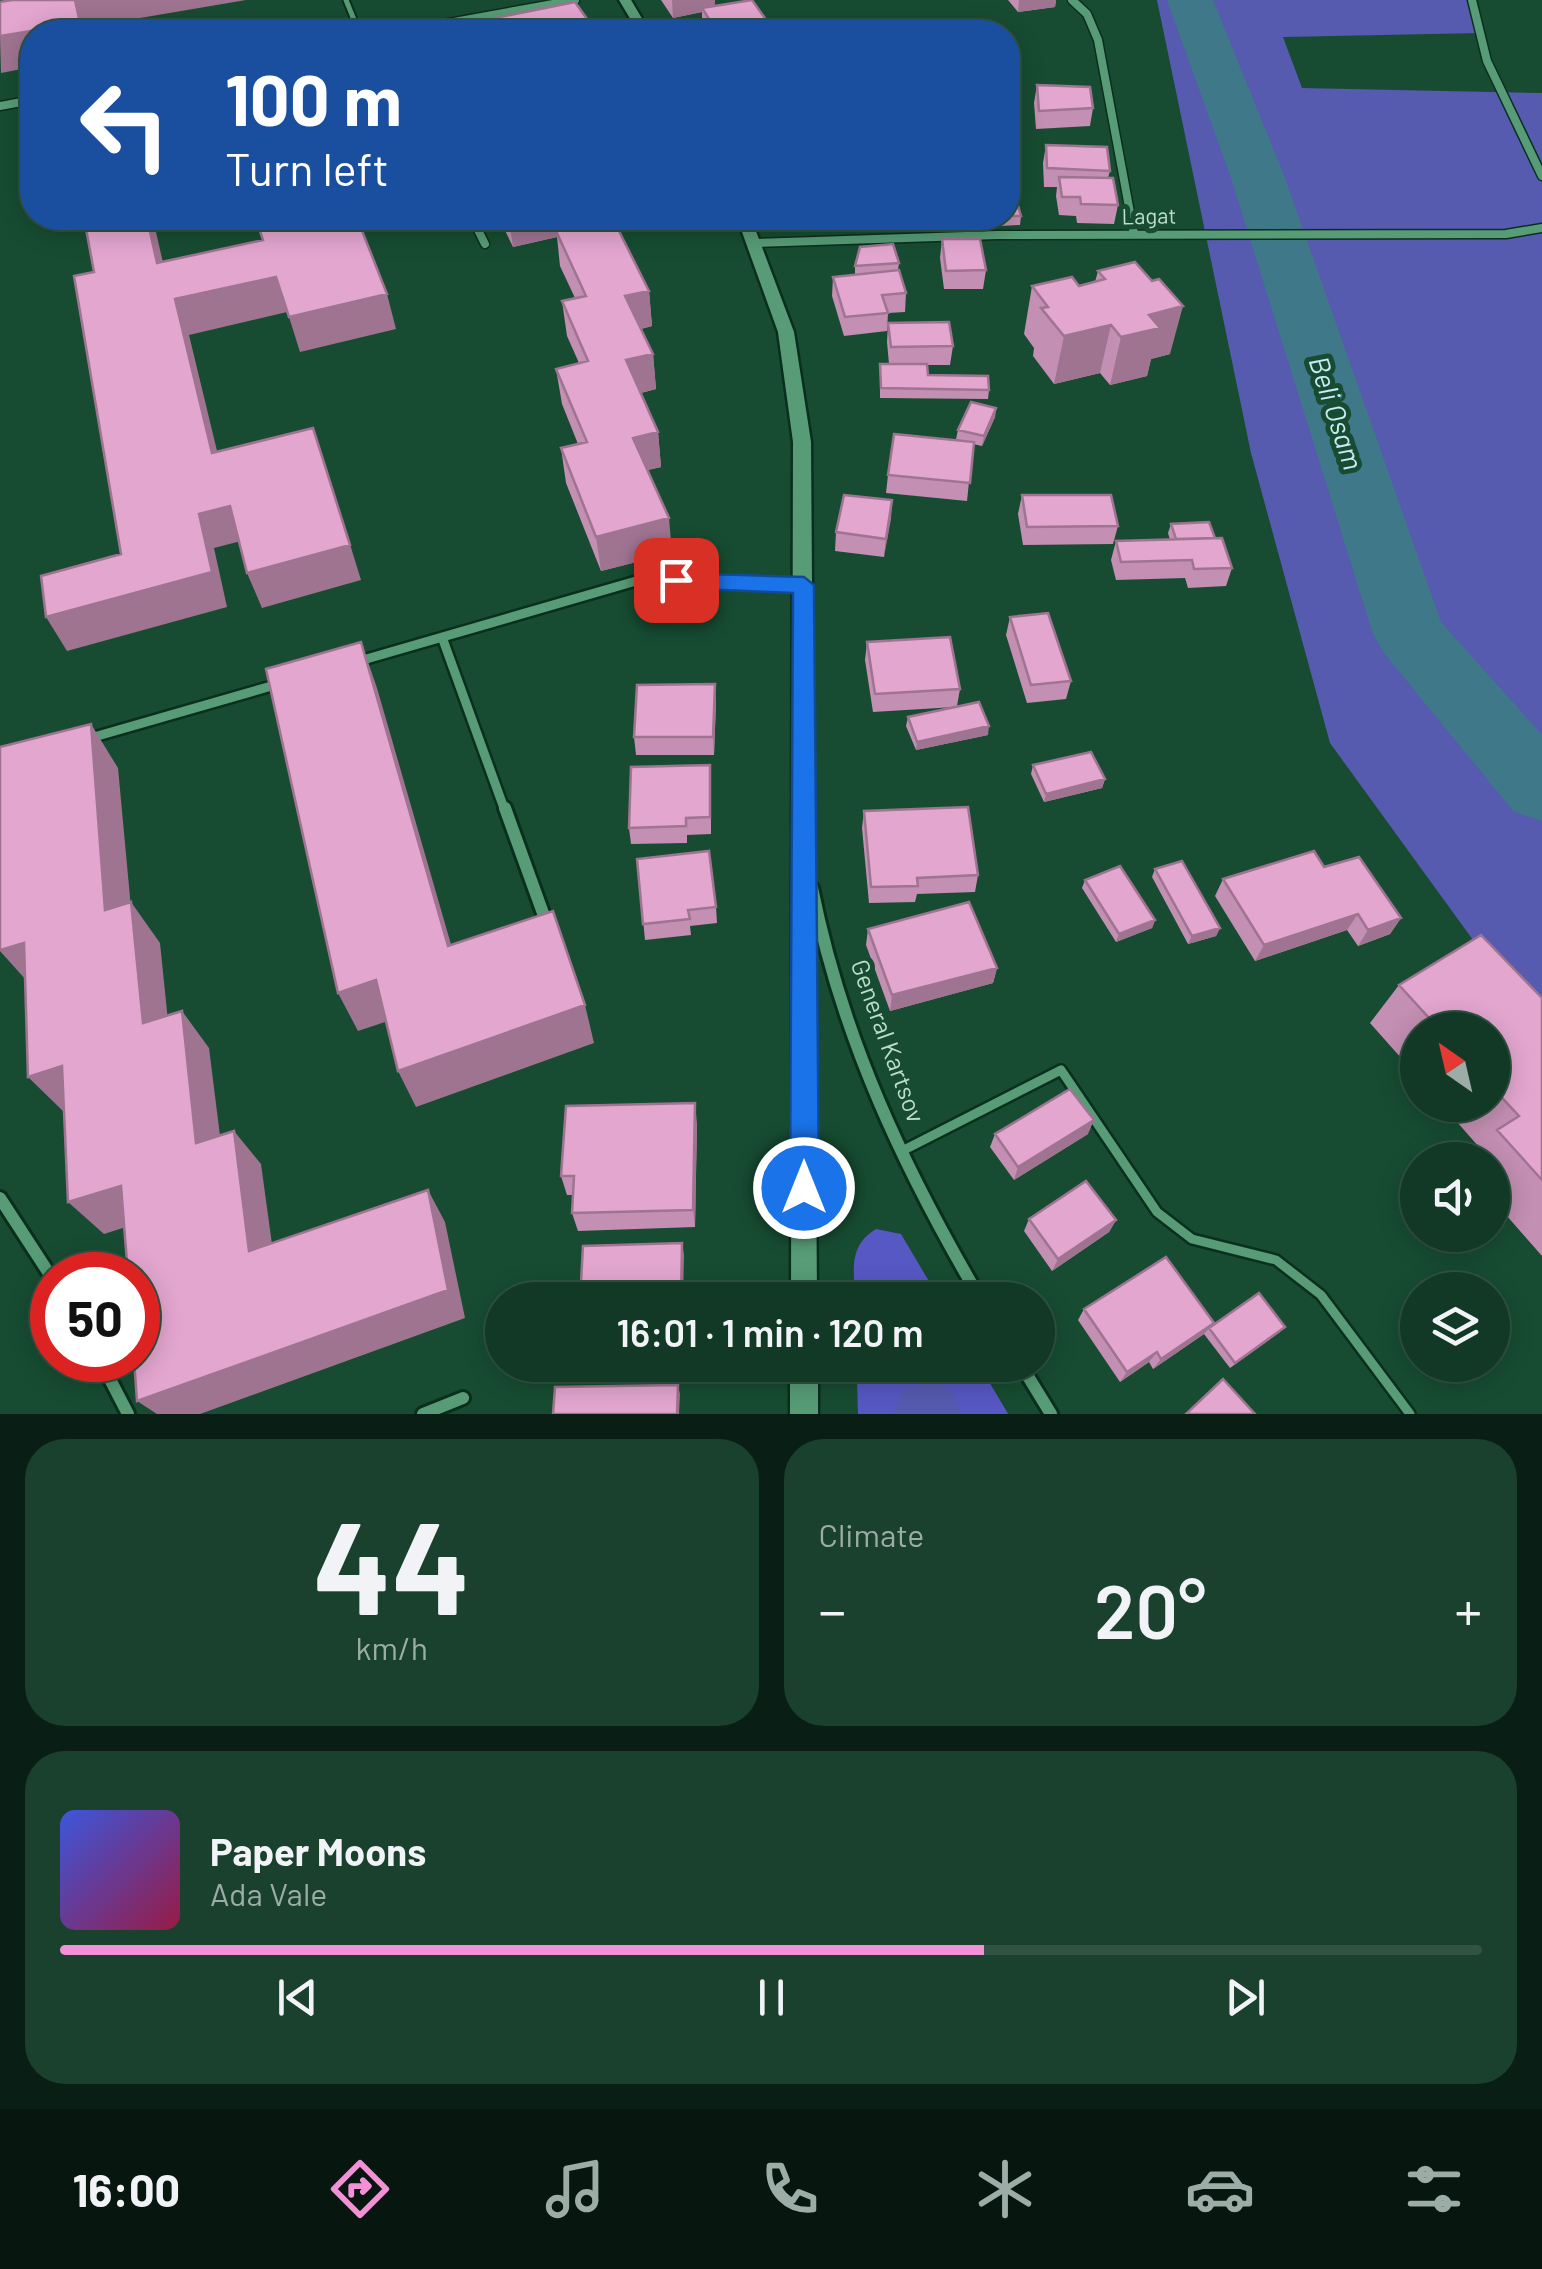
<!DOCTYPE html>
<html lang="en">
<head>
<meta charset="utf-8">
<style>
  :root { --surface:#113926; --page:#1a402e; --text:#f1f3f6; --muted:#9caca7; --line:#305343; --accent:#f391d6 }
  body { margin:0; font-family:Barlow,sans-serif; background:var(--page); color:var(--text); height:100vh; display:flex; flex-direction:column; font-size:38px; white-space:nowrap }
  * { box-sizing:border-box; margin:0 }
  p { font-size:32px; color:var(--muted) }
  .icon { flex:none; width:55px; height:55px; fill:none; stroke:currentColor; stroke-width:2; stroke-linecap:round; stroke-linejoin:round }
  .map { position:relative; height:1414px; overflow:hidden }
  .panel { display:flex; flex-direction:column; gap:25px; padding:25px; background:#091f15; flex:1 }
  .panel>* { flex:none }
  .guide { position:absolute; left:20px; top:20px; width:1000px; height:210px; border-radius:40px; box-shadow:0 5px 25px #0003,0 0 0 2px var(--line); background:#1a4fa0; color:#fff; overflow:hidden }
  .needle { width:65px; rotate:326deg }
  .controls { position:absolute; left:1400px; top:1012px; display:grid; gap:20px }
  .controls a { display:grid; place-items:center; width:110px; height:110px; border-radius:50%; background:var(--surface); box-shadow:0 5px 25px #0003,0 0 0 2px var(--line); font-size:50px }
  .speed { position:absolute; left:30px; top:1252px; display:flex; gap:20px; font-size:50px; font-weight:700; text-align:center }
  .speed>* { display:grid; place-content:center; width:130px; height:130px; border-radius:50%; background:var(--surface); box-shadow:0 5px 25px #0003,0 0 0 2px var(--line); line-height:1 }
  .speed .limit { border:15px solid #d22; background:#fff; color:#111 }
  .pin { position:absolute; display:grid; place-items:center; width:85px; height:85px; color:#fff; margin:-42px; border-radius:20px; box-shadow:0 5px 15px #0006 }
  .me { position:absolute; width:110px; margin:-55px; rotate:0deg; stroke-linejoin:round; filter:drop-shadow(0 0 8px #0008) }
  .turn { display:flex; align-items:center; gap:35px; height:210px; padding:0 40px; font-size:45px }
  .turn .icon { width:130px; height:130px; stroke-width:2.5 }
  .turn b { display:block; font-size:70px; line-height:85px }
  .big { font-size:75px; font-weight:600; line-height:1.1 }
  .panel .tile { flex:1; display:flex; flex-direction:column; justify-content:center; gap:15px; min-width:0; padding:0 35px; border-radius:40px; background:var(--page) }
  .panel .dial { align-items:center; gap:0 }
  .dial b { font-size:130px; line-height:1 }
  .song { display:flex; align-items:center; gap:30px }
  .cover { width:120px; height:120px; border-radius:15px; background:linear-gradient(135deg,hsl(230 70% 55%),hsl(340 70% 35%)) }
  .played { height:10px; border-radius:5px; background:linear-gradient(90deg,var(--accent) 65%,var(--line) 65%) }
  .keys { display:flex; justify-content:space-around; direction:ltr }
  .heat { display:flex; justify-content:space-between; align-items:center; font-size:55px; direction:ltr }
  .panel .tiles { flex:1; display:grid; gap:25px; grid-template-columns:1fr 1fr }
  .tile:last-child { grid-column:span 2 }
  .trip { position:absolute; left:485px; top:1282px; width:570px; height:100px; border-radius:50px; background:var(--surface); box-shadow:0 5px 25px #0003,0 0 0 2px var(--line); font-weight:600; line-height:100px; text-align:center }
  .tabs { display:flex; height:160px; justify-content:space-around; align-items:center; background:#07170f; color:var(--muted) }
  .tabs .icon { width:70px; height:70px }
  .tabs .current { color:var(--accent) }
  .tabs b { font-size:45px; color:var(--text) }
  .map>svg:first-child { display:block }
  .green { fill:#575bb0 }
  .forest { fill:#5858c5 }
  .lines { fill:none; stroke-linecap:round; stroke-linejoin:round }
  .river { fill:#3e7889; fill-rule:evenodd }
  .lane-far1-casing { stroke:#0a2f1d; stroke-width:9 }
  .lane-casing { stroke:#0a2f1d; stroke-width:14 }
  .street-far2-casing { stroke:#0a2f1d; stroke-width:11 }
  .street-far1-casing { stroke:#0a2f1d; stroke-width:14 }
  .street-casing { stroke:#0a2f1d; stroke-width:18 }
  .secondary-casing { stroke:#0a2f1d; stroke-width:5 }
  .lane-far1 { stroke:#589c77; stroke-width:5 }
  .lane { stroke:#589c77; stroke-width:9 }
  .street-far2 { stroke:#589c77; stroke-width:8 }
  .street-far1 { stroke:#589c77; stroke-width:9 }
  .street { stroke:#589c77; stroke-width:12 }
  .secondary { fill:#589c77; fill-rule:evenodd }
  .wall { fill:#c38fb2 }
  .shaded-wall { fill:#9f7491 }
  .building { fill:#e3a6cf; stroke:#9f7491; stroke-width:2.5 }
  .route { fill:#1a73e8; stroke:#114b97; stroke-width:2.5 }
  .labels { text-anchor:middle; stroke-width:10; stroke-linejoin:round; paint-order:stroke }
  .far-street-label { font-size:22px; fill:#bddeca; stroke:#174c32 }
  .street-label { font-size:25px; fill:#bddeca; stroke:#174c32 }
  .water-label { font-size:28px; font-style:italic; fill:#c9ebf6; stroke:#174c32 }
</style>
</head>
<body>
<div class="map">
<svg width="1542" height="1414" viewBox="0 0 1542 1414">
  <rect width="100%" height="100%" fill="#174c32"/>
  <path class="green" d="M1157,0H1472L1480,33L1283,37L1302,88L1542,93V1035L1330,743L1251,453Z
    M857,1365H979L1008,1414H858Z"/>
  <path class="forest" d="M876,1229L901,1234L940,1300H855C854,1270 848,1246 876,1229Z
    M857,1365H979L1008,1414H961L955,1395L932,1379L903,1391L893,1414H858Z"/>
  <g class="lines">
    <path class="river" d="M1167,0H1213L1285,178L1441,622L1542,735V821L1514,812L1384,653L1373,634L1231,178Z"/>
    <g class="lane-far1-casing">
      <path id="lane-far1" d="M346,0L359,32"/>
    </g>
    <g class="lane-casing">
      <path id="lane" d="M902,1151L1061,1070L1157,1212L1192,1239L1276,1260L1321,1295L1410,1414"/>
    </g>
    <g class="street-far2-casing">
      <path id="street-far2" d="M1072,0L1087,14L1098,40L1134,234
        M1472,0L1487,61L1542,176
        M399,32L575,0
        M0,106L32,100
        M472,218L485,244
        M756,243L997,235L1506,234L1542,228"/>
    </g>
    <g class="street-far1-casing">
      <path id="street-far1" d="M442,637L505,811
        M356,662L643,579L802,585
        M87,739L282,683"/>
    </g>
    <g class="street-casing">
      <path id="street" d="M505,808L548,927
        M812,888C842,1038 904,1169 981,1300
        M0,1198L52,1278
        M100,1360L128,1414
        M1021,1365L1051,1414
        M423,1414L463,1398"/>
    </g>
    <g class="secondary-casing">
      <path id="secondary" d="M619,0H631L650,32H638Z
        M737,218H751L794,332L811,442L817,1300H791L793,442L778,332Z
        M790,1365H818V1414H790Z"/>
    </g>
    <use href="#lane-far1" class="lane-far1"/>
    <use href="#lane" class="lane"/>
    <use href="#street-far2" class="street-far2"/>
    <use href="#street-far1" class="street-far1"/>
    <use href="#street" class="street"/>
    <use href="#secondary" class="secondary"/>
  </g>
  <path class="wall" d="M661,0H715V6L767,32H706L702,26V12L673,18Z
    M1008,0H1056L1055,7L1018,12Z
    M1037,85L1093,108L1090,126L1036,129L1034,103Z
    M1008,144L1012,165L1009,184L1008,183Z
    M1046,145L1110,171L1108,178L1118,205L1114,224L1077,223L1076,216L1059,215L1056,196L1057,187H1044L1043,163Z
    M1008,189L1021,216L1020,225L983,227L981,218H1008Z
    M489,218H564L565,229L649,291L652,326L641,329L653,354L656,389L641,393L658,432L661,467L647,470L672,553L601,571L566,483L561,448L578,444L562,404L556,369L579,363L567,336L562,301L575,298L560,266L557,237L513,247L499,218L490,220Z
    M931,218H963L962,229H939L938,219Z
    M942,239L986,270L983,289H944L940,258Z
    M899,263L898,270L906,293L905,312L888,313L887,331L844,336L832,296L833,277L855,275V266Z
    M1098,271L1170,354L1151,359L1147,376L1110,385L1100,373L1054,384L1033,356L1034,348L1024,334L1032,286H1079L1095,282Z
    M888,323L953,346L950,365H927L928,375L989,390L988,399L880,398V364H889L887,342Z
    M996,408L995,417L982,446L973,444L967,501L886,493L888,475L963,441L956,439L958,430Z
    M1022,495L1118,526L1113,544L1023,545L1018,514Z
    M892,500L884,557L835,551L836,532Z
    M1171,524L1215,538L1232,568L1226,586L1188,588L1185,578L1116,580L1111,560L1116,541L1170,540L1168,533Z
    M1010,617L1071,681L1066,699L1027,703L1006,635Z
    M867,642L960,689L957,706L988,735L916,750L906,726L908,717L955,707L873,712L865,660Z
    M716,702L714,755H636L634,737Z
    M1033,765L1105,779L1102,788L1044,802L1031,774Z
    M711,782V834L687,835V843L631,844L629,828Z
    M864,811L978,875L975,892L917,894L915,902L869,903L862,828Z
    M637,859L716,907L717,923L690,926L691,935L645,940Z
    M1324,867L1401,918L1390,934L1358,946L1347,930L1255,961L1215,896L1223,879Z
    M1155,869L1220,928L1216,936L1188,944L1152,877Z
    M1085,880L1155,920L1152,928L1116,942L1082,888Z
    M868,929L997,968L993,983L890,1011L866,945Z
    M1399,985L1542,998V1256L1492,1199V1160H1466L1479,1147L1442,1105H1492V1030H1418V1077L1370,1023Z
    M697,1123L695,1227L578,1231L572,1213L573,1195H567L561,1176Z
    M995,1134H1088L1014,1180L990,1147Z
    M1029,1219L1116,1220L1109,1232L1052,1271L1024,1231Z
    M1084,1309L1209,1328L1280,1332L1230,1368L1204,1334L1153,1369L1149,1362L1120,1382L1078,1320Z"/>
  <path class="shaded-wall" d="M75,0H246L87,27L88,32H32V67L1,73L0,36Z
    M672,0H715V10L702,8V12L673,18Z
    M1019,0H1056L1055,7L1018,12Z
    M767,21V32H716V30Z
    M592,26L593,32H562Z
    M147,218H150L156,232L171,298L157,263Z
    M520,218H564L566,235L556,231L557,237L513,247L509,220Z
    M618,218H656V221L619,228Z
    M276,277L287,312L189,335L226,488L212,453L175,299Z
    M649,291L652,326L628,332L625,296Z
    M387,294L396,329L300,352L289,317Z
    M1183,306L1170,354L1151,359L1147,376L1110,385L1121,337L1149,315Z
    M1111,325L1100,373L1054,384L1064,336Z
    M653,354L656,389L629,396L626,360Z
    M996,408L995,417L982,446L984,436Z
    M658,432L661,467L636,473L633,438Z
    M325,463L361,580L262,608L247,573Z
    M892,500L891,519L884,557L886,539Z
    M230,506L245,540L214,548L227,607L67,651L46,617L199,514Z
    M669,518L672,553L601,571L596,537Z
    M361,642L377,688L463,986L448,946Z
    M715,684L716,702L714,755L713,737Z
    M91,724L118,768L135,951L105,910Z
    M989,726L988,735L916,750L917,742Z
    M1105,779L1102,788L1044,802L1046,794Z
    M131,902L160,943L172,1060L143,1023Z
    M1358,914L1347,930L1255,961L1264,945Z
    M1401,918L1390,934L1358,946L1368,930Z
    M1155,920L1152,928L1116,942L1119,934Z
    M1220,928L1216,936L1188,944L1192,936Z
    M24,943L35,990L0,951Z
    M997,968L993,983L890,1011L892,995Z
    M376,980L394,1019L358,1031L338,993Z
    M585,1005L594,1043L416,1107L398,1071Z
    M182,1011L209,1048L225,1176L196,1143Z
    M62,1066L64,1112L28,1077Z
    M695,1103L697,1123L695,1227L693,1210Z
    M1094,1120L1088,1134L1014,1180L1018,1167Z
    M234,1131L261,1164L277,1281L249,1251Z
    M121,1186L154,1218L104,1234L68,1202Z
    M428,1190L445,1222L465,1318L200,1414H157L137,1401Z
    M1116,1220L1109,1232L1052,1271L1058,1259Z
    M682,1243L684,1255L683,1300H681Z
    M1214,1323L1204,1334L1153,1369L1161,1359Z
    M1157,1352L1149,1362L1120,1382L1127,1372Z
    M678,1385L680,1394L679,1414H677Z"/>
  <path class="building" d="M12,0H75L80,23L0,36V2Z
    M752,0L767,21L716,30L702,8Z
    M575,2L592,26L562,32H487L480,21Z
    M1037,85L1090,87L1093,108L1039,111Z
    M1008,144L1010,145L1012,165H1008Z
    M1046,145L1107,147L1110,171L1047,168Z
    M1059,177L1113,178L1118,205L1081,204L1080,197H1062Z
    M1013,188L1021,216H1008V189Z
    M84,218H147L157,263L263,240L256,219L264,218H357L387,294L289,317L276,277L175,299L212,453L313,428L350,545L247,573L230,506L199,514L212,572L46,617L41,576L121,554L74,276L94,272Z
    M940,218H963V219H940Z
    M613,219L649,291L625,296L653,354L626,360L658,432L633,438L669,518L596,537L561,448L587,442L556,369L588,361L562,301L586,296L556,231Z
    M942,239H980L986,270L946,271Z
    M893,244L899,263L855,266L860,247Z
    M1135,262L1152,281L1159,279L1183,306L1149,315L1160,328L1121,337L1111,325L1064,336L1041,308L1048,307L1032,286L1072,277L1079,286L1105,279L1098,271Z
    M899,270L906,293L882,295L888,313L845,317L833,277Z
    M949,322L953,346L891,347L888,323Z
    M880,364H927L928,375L988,376L989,390L881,388Z
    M971,402L996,408L984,436L958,430Z
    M894,434L974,442L970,483L888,475Z
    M844,495L892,500L886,539L836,532Z
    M1022,495H1111L1118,526L1027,527Z
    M1209,522L1215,538L1176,539L1171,524Z
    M1222,538L1232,568L1194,569L1192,560L1121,562L1116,541Z
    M1048,613L1071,681L1031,685L1010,617Z
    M950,637L960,689L875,694L867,642Z
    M361,642L448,946L553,911L585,1005L398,1071L376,980L338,993L266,669Z
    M715,684L713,737H634L637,685Z
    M979,702L989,726L917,742L908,717Z
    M91,724L105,910L131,902L143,1023L182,1011L196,1143L234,1131L249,1251L428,1190L448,1290L137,1401L134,1360H138V1275H128L121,1186L68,1202L62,1066L28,1077L24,943L0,950V747Z
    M1091,752L1105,779L1046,794L1033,765Z
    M710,765V817L686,818V826L629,828L631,767Z
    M968,807L978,875L917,878L918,886L871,887L864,811Z
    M709,851L716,907L688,910L690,919L643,924L637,859Z
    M1314,851L1324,867L1359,857L1401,918L1368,930L1358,914L1264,945L1223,879Z
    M1182,861L1220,928L1192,936L1155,869Z
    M1120,866L1155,920L1119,934L1085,880Z
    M969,902L997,968L892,995L868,929Z
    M1481,935L1542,998V1180L1497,1130L1519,1116L1492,1087V1030H1440L1399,985Z
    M1070,1089L1094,1120L1018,1167L995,1134Z
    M695,1103L693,1210L572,1213L574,1176H561L566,1106Z
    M1086,1181L1116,1220L1058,1259L1029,1219Z
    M682,1243L681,1300H580L583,1246Z
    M1166,1257L1214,1323L1161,1359L1157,1352L1127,1372L1084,1309Z
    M1259,1293L1285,1327L1235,1363L1209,1328Z
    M1223,1379L1255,1414H1186Z
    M678,1385L677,1414H553L555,1387Z"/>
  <path class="route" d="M676,573L804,577L814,585L819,1188L814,1198L804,1202L794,1198L790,1188L793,593L676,588L665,580Z"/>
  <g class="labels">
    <g class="far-street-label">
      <text transform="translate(1149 216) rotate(-1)" y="8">Lagat</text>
    </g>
    <g class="street-label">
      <text transform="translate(888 1041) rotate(70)" y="9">General Kartsov</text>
    </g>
    <g class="water-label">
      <text transform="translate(1336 413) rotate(72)" y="10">Beli Osam</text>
    </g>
  </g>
</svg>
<div class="controls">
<a><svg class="needle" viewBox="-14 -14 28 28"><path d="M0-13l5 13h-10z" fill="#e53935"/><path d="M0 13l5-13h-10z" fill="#9caca7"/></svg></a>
<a><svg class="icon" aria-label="sound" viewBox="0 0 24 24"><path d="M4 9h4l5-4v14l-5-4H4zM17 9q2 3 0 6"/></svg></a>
<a><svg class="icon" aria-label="layers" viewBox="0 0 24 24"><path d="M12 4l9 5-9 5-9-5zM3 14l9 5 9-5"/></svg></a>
</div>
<div class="speed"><div class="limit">50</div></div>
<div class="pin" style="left:676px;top:580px;background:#d93025"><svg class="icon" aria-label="arrive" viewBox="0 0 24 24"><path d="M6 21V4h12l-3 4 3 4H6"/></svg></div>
<svg class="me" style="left:804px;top:1188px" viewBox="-20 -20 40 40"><circle r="17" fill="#1a73e8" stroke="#fff" stroke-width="3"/><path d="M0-11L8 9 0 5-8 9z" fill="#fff"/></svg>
<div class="trip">16:01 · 1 min · 120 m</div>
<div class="guide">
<div class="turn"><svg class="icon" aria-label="left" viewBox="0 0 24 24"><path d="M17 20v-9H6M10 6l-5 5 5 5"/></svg><div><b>100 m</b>Turn left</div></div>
</div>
</div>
<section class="panel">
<div class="tiles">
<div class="tile dial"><b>44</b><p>km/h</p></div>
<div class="tile"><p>Climate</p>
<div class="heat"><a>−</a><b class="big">20°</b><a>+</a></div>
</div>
<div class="tile">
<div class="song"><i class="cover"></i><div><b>Paper Moons</b><p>Ada Vale</p></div></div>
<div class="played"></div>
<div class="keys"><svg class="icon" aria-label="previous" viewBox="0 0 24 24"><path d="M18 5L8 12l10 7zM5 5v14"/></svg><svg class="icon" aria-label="pause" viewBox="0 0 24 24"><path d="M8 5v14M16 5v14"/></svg><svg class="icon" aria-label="next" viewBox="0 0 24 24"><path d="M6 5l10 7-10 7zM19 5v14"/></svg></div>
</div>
</div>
</section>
<nav class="tabs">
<b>16:00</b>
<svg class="icon current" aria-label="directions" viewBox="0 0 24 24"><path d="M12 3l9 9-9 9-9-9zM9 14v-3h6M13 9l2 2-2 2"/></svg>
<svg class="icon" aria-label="music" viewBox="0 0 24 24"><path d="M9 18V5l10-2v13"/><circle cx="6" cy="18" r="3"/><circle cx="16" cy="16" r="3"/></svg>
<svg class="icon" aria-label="phone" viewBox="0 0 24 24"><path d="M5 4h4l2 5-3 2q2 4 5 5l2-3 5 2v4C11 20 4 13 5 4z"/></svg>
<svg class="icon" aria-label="climate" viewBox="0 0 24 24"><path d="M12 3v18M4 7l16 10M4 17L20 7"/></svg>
<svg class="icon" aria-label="car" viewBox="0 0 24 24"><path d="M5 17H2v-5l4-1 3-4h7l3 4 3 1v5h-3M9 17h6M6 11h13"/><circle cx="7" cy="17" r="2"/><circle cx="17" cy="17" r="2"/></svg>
<svg class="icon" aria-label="filters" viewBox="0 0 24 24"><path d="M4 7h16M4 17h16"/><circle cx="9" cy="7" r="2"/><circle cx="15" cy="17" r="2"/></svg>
</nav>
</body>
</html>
